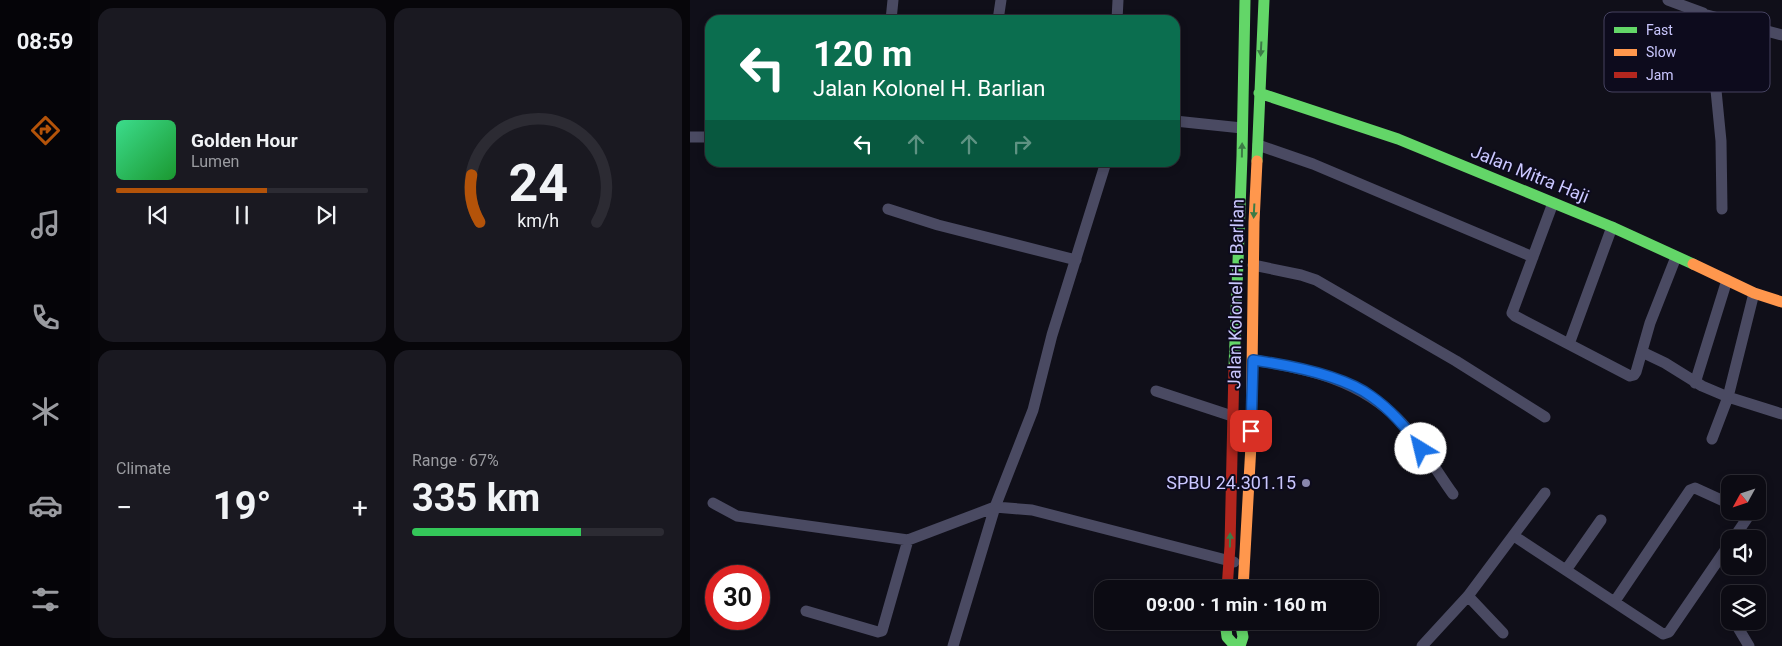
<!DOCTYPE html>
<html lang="en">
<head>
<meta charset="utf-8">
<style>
  :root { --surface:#0c0b13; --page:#1a1921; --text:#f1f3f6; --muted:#9a9ba0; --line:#2c2b33; --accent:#b45309 }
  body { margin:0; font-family:Roboto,sans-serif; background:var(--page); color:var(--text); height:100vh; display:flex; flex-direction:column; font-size:19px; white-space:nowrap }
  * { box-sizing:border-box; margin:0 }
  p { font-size:16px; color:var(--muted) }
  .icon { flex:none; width:28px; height:28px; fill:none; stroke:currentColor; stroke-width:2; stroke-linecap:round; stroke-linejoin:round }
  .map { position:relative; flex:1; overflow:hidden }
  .details { display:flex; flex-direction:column; gap:8px; padding:8px; background:#07060a; width:600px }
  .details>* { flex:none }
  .banner { position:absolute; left:15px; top:15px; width:475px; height:152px; border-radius:15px; box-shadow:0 2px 8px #0003,0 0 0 1px var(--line); background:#0b6e4f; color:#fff; overflow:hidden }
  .needle { width:32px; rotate:230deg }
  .controls { position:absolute; left:1031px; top:475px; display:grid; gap:10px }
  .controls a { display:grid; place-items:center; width:45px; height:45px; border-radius:10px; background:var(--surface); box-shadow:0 2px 8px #0003,0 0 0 1px var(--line); font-size:25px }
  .speed { position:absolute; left:15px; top:565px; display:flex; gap:10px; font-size:25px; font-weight:700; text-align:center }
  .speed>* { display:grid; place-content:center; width:65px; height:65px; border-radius:50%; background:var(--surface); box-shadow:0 2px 8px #0003,0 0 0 1px var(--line); line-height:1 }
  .speed .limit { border:8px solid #d22; background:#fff; color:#111 }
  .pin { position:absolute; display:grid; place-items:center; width:42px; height:42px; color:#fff; margin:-21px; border-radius:10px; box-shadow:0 2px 8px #0006 }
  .me { position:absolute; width:55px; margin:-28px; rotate:324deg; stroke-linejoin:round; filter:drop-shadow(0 0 4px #0008) }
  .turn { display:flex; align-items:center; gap:18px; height:105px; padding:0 25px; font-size:22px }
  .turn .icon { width:65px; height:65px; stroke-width:2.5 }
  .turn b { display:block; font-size:35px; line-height:42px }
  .lanes { display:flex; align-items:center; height:48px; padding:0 25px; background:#0003; justify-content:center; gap:25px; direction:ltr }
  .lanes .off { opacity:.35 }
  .big { font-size:38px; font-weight:700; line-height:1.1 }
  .details .widget { flex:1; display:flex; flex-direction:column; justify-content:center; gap:8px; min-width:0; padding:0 18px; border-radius:15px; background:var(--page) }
  .details .dial { align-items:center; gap:0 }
  .dial svg { height:130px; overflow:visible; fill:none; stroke:var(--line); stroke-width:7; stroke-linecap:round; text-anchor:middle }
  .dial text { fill:var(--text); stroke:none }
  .song { display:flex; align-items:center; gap:15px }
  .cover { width:60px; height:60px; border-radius:8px; background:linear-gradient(135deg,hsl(150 70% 55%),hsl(130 70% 35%)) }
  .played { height:5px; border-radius:2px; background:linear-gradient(90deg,var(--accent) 60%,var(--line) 60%) }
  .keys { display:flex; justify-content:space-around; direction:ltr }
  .heat { display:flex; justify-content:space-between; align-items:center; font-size:28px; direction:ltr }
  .charge { height:8px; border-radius:4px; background:linear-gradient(90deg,#34c759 67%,var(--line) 0) }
  .details .tiles { flex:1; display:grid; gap:8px; grid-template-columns:repeat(2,1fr) }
  .trip { position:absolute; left:404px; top:580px; width:285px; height:50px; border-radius:15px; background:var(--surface); box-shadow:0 2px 8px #0003,0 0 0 1px var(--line); font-weight:700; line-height:50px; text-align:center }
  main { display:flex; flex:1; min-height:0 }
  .tabs { display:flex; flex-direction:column; width:90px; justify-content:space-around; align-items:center; background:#050408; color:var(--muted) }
  .tabs .icon { width:35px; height:35px }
  .tabs .current { color:var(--accent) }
  .tabs b { font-size:22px; color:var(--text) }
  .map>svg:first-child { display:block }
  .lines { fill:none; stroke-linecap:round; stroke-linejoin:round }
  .street { stroke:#4a4a62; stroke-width:11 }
  .fast { stroke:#63d668; stroke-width:11 }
  .slow { stroke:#ff974d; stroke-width:11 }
  .jam { stroke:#b3261e; stroke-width:11 }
  .oneway { fill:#3c7b46 }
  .route-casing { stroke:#114b97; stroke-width:12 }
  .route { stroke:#1a73e8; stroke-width:9 }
  .poi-dot { fill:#8987ae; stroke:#0d0b1d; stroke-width:2 }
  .labels { text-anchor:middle; stroke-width:4; stroke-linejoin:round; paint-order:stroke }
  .street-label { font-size:18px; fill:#cac7ff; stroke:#0d0b1d }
  .poi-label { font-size:18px; fill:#cac7ff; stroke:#0d0b1d; text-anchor:end }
  .key { fill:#0d0b1d; stroke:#464361; stroke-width:1 }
  .key-label { font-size:14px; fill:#cac7ff }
</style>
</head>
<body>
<main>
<nav class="tabs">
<b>08:59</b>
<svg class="icon current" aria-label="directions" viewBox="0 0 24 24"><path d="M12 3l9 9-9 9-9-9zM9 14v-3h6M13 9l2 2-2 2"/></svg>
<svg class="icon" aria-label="music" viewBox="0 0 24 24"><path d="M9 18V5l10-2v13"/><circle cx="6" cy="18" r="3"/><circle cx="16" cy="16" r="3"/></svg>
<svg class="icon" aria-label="phone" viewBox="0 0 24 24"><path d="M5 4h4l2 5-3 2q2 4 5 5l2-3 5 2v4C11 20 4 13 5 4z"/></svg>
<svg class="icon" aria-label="climate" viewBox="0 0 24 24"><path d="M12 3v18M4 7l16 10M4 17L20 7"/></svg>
<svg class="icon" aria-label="car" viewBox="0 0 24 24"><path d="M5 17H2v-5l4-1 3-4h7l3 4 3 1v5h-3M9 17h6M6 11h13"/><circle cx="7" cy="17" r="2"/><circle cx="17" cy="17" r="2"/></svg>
<svg class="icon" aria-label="filters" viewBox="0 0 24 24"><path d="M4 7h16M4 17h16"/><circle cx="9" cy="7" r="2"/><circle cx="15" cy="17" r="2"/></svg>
</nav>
<section class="details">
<div class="tiles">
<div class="widget">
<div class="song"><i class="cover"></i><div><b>Golden Hour</b><p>Lumen</p></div></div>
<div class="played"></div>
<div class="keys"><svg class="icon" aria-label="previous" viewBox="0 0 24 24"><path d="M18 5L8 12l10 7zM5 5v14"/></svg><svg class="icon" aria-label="pause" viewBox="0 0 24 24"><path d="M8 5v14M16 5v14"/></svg><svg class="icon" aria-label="next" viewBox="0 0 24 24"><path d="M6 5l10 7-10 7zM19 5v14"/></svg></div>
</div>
<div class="widget dial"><svg viewBox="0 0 100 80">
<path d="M14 69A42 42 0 1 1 86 69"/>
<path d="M14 69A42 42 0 0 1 9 40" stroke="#b45309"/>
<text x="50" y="56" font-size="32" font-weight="700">24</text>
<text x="50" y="72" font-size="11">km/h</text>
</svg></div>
<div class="widget"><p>Climate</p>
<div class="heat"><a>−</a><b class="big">19°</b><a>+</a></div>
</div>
<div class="widget"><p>Range · 67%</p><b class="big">335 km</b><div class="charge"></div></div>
</div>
</section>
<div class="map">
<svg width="1092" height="646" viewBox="0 0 1092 646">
  <rect width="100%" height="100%" fill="#100f19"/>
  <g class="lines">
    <path class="street" d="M978,0L1013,13L1019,19L1031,141L1032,209
      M1017,15L1092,35
      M201,20L203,0
      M308,20L311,0
      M427,20L428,0
      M485,121L552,128
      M0,137H20
      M568,145L623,164L843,257
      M863,203L822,313L825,316L940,376L944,375L946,372L960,323L986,257
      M198,209L248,225L386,260
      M563,265L611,275L626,280L766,361L855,417
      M879,344L922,227
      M952,352L975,363L1012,386L1038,397L1092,414
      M563,360C620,369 671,380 712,423C730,442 747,472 763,494
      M1005,383L1037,280
      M466,391L542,416
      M1022,439L1038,397L1064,293
      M23,503L47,516L218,540L305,507L342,510L544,562
      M824,536L973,634L979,632L1040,543
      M1043,539L1058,517L1055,511
      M876,570L911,520
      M778,596L813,633
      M925,601L1000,490L1005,488L1040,504
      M116,611L188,632L192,631L218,540
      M1044,621L1059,646
      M263,646L305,507L343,410L362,335L416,162
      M732,646L778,596L855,493"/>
    <path class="fast" d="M569,93L708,139L922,227L1003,264
      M567,161L574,0
      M544,367L552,156L555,0
      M535,621L537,637L545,646
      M550,621L553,637L550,646"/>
    <path class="slow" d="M1003,264L1064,293L1092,302
      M553,589L561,445L564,222L567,161"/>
    <path class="jam" d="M537,589L540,546L544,367"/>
  </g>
  <defs><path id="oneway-solid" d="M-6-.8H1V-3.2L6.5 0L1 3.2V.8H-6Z" transform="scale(1.25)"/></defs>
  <g class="oneway">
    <use href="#oneway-solid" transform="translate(571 49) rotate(93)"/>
    <use href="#oneway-solid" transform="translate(552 150) rotate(-89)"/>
    <use href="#oneway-solid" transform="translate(564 211) rotate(93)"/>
    <use href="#oneway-solid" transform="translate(540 540) rotate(-89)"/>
  </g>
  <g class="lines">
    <g class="route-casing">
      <path id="route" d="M561,431L563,360C598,365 652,375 681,396C701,410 717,428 731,449"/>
    </g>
    <use href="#route" class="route"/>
  </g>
  <circle class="poi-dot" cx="616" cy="483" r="5"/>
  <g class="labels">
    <g class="street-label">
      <text transform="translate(840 174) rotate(22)" y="6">Jalan Mitra Haji</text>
      <text transform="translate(546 294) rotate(-89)" y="6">Jalan Kolonel H. Barlian</text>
    </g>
    <g class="poi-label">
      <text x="606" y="489">SPBU 24.301.15</text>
    </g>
  </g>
  <rect x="914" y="12" width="166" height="80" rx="8" class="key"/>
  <rect x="924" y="27" width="23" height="6" fill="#63d668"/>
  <rect x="924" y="49" width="23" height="7" fill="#ff974d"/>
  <rect x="924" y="72" width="23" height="6" fill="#b3261e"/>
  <g class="key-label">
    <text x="956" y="35">Fast</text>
    <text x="956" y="57">Slow</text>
    <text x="956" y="80">Jam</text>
  </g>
</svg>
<div class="controls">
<a><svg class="needle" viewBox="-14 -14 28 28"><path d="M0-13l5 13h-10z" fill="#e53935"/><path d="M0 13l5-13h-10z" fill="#9a9ba0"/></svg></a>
<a><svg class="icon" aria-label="sound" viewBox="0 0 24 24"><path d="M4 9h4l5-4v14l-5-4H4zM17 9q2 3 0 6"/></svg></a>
<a><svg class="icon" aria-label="layers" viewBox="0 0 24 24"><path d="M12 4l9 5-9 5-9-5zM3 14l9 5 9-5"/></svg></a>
</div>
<div class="speed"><div class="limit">30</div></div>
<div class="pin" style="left:561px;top:431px;background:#d93025"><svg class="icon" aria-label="arrive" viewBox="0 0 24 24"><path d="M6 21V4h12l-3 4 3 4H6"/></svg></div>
<svg class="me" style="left:731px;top:449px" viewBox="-20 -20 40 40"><circle r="19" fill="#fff"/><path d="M0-13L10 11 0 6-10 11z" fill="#1a73e8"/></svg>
<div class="trip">09:00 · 1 min · 160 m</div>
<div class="banner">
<div class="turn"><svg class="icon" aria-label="left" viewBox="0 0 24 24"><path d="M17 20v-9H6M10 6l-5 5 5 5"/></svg><div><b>120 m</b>Jalan Kolonel H. Barlian</div></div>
<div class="lanes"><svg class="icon" aria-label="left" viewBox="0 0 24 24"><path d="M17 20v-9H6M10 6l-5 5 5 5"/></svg><svg class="icon off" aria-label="ahead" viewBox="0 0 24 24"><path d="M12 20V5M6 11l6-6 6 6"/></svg><svg class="icon off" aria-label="ahead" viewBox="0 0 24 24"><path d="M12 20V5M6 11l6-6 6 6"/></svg><svg class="icon off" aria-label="right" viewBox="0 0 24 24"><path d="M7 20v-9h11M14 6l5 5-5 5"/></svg></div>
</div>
</div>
</main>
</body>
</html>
